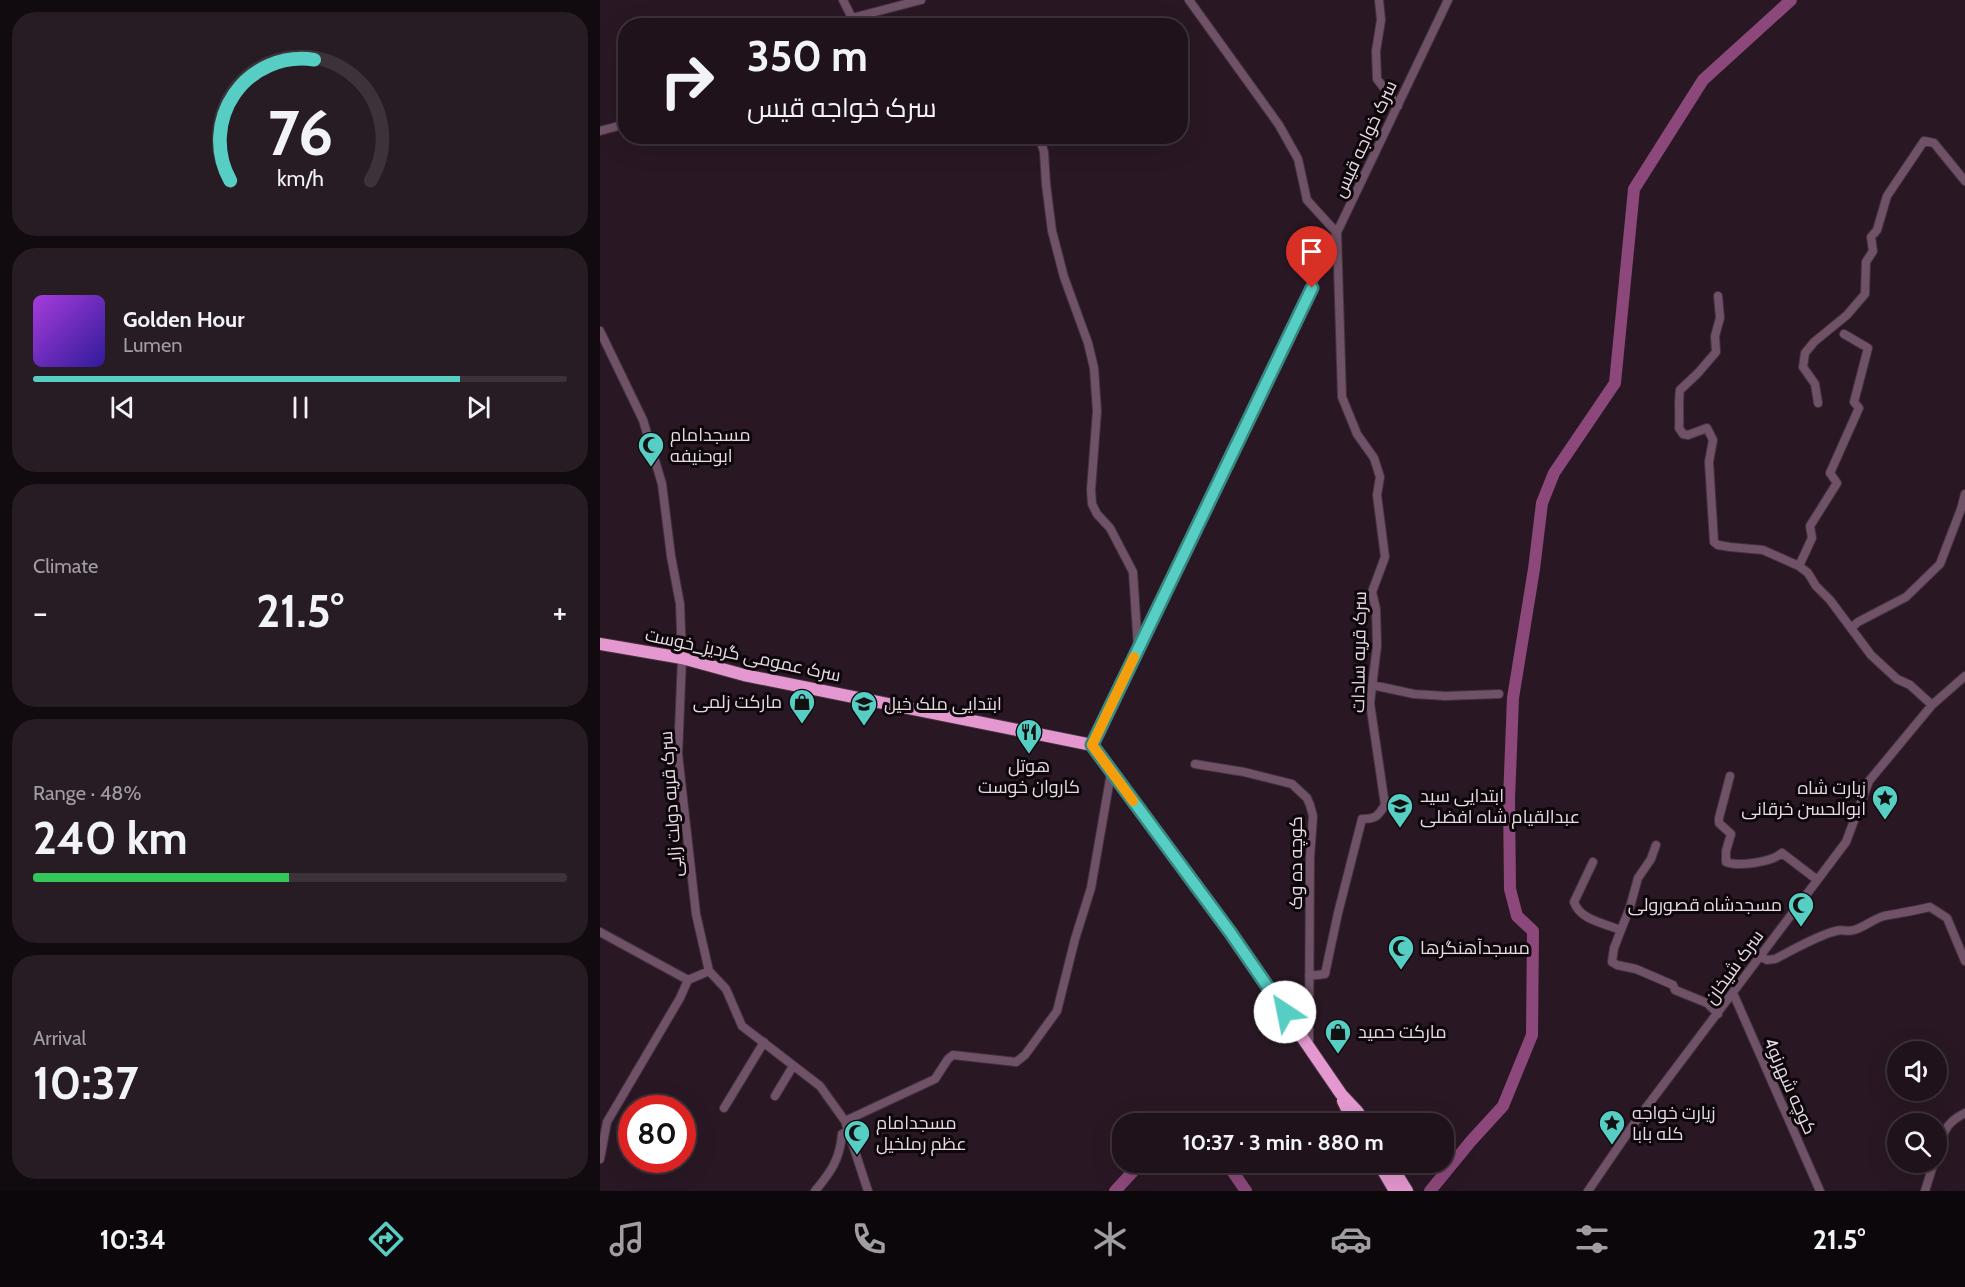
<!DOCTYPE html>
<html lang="en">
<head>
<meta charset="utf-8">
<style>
  :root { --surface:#1f121b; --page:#271b24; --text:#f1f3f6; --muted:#a19ea3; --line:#3c323a; --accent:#56cec3 }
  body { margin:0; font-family:Cabin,Cairo,sans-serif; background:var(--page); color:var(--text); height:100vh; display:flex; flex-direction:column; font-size:22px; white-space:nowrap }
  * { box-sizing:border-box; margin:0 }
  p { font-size:20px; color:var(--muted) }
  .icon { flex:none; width:33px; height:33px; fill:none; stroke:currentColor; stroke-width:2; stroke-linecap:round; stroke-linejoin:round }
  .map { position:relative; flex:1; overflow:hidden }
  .sheet { display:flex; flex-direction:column; gap:12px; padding:12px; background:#110a0f; width:600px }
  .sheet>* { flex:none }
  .guide { position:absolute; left:18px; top:18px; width:570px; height:126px; border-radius:24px; box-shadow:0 6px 24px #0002,0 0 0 2px var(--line); background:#1f121b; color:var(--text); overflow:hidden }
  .tools { position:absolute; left:1287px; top:1041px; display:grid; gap:12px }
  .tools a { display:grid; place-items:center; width:60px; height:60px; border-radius:50%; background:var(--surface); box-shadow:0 6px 24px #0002,0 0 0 2px var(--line); font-size:30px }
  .speed { position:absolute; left:18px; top:1095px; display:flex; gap:12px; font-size:30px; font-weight:700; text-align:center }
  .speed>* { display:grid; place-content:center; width:78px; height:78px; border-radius:50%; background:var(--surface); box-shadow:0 6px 24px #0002,0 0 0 2px var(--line); line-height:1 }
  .speed .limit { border:9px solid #d22; background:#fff; color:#111 }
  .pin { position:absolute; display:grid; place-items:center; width:51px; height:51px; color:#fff; margin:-62px -26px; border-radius:50% 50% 50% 0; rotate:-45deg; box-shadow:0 0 6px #0007 }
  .pin .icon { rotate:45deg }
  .me { position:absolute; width:66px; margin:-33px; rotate:326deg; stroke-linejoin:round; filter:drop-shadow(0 0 4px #0008) }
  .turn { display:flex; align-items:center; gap:21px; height:126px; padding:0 30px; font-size:27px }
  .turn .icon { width:78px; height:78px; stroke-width:2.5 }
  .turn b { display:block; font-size:42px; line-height:51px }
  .big { font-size:45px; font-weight:700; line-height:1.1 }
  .sheet .widget { flex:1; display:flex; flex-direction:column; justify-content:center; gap:9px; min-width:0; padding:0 21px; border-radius:24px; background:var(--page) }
  .sheet .dial { align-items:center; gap:0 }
  .dial svg { height:156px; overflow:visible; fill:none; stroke:var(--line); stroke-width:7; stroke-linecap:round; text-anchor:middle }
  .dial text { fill:var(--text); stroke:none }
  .song { display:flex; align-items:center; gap:18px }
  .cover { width:72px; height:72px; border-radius:9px; background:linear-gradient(135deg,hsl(280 70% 55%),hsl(250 70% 35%)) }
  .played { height:6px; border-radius:3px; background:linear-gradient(90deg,var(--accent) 80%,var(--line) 80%) }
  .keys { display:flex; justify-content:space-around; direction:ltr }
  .heat { display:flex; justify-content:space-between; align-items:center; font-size:33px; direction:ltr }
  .charge { height:9px; border-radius:4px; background:linear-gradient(90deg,#34c759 48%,var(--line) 0) }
  .trip { position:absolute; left:512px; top:1113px; width:342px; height:60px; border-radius:24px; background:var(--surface); box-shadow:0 6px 24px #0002,0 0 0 2px var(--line); font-weight:700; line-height:60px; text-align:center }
  .tabs { display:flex; height:96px; justify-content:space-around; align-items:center; background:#0c070b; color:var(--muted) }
  .tabs .icon { width:42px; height:42px }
  .tabs .on { color:var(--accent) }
  .tabs b { font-size:27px; color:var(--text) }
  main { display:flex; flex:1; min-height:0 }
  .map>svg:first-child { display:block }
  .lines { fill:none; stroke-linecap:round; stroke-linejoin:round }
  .river { stroke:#8c487b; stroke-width:12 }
  .minor-casing { stroke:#44333f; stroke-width:10 }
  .highway-casing { stroke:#44333f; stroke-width:14 }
  .minor { stroke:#705268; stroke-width:8 }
  .highway { stroke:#e498cf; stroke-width:12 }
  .route-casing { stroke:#38867f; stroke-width:15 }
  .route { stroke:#56cec3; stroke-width:10 }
  .slow { stroke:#f59e0b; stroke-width:10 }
  .labels { text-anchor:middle; stroke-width:6; stroke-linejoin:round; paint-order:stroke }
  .street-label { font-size:18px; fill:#e7dbe3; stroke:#0d060b }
  .poi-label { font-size:18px; fill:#e7dbe3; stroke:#0d060b; text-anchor:start }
</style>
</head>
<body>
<main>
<section class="sheet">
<div class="widget dial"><svg viewBox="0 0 100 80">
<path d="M14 69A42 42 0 1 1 86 69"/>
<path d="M14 69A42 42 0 0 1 57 7" stroke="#56cec3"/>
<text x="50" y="56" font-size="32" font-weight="700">76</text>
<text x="50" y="72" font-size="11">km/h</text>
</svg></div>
<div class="widget">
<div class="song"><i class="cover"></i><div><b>Golden Hour</b><p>Lumen</p></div></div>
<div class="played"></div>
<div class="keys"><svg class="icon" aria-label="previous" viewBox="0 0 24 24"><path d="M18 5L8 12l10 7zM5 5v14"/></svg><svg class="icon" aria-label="pause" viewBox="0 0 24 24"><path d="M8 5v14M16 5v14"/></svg><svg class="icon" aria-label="next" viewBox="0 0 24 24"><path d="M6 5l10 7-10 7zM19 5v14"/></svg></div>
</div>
<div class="widget"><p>Climate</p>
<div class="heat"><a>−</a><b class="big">21.5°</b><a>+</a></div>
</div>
<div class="widget"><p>Range · 48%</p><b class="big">240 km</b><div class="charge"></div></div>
<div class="widget"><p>Arrival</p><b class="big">10:37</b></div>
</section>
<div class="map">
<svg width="1365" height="1191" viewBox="0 0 1365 1191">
  <rect width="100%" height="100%" fill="#291824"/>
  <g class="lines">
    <path class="river" d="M626,1162L646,1191
      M515,1191L539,1165L546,1162
      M830,1191L871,1141L903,1106L932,1035L933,931L917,916L910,889L909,799L913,698L934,569L942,503L954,473L1015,383L1034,189L1103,80L1191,0"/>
    <g class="minor-casing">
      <path id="minor" d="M243,0L252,18L321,0
        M589,0L679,125L698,159L707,200L737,233L742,397L757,434L774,458L780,477L777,495L785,557L772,592L776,609L777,646L770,703L785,805C778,816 776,819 762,819L738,913L725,974L709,976
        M779,0L781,20L776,51L777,79L798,106
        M0,131L26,124
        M440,139L444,152L446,184L452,231L464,277L488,343L494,368L497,411L491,490L492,504L497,514L510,528L533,572L538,648
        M1118,296L1120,318L1115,336L1116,352L1098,373L1080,390C1078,403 1080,415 1079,428L1083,434L1088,435L1107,428L1113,440L1109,462L1114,542L1118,545L1130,547L1163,550L1199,566L1208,573L1216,586L1230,600L1271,655L1297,679L1310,685L1332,705
        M0,331L43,420L62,484L71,556L80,604L82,658L78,754L96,914L109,971L126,989L142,1026L220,1086L245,1121L268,1191
        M1218,403L1215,384L1203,367L1205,353L1214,342L1247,315L1265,294L1266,262L1273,251L1271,237L1277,230L1287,196L1324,141L1334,143L1365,181
        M1199,566L1212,538L1210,526L1237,483L1230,473L1259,408L1254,402L1268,348L1244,334
        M1251,628L1258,622L1306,597L1340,564L1361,509L1365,494
        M772,685L814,694L845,696L899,694
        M492,745L848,0
        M595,764L644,772L692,784L707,798L710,805L713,816L710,858L709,1047
        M1130,776L1119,818V823L1131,834L1126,851V862C1139,867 1172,862 1182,853L1216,879
        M1056,845L1051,859L1038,878L1030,907L1014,948L1012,962L1017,965L1036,969L1073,985L1075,990L1107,1003L1118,1014
        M993,862L974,902C980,920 1004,923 1020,930
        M0,932L88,980
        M1161,957L1167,960L1175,959C1193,950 1218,935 1236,931C1241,929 1248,932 1254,930C1265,927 1273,919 1284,916C1299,913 1314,911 1330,907L1347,918L1365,961
        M1133,993L1220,1191
        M175,1096L193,1066
        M124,1108L164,1042
        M245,1121L335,1079L348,1059L353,1055L416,1062L425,1055L457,1011L475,939L491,888L511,773
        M1336,1156C1344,1134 1343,1124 1365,1113
        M0,1159L7,1122L80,998L88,980L109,971
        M215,1191C231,1172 240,1159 242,1134L249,1130
        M988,1191L1036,1121L1246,842L1269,781L1332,705L1365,676
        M1325,1191L1334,1162"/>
    </g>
    <g class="highway-casing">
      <path id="highway" d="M0,644L82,658L144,675L492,745L630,932L741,1094L757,1111L765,1124
        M743,1101L754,1124
        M778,1162L795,1191
        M789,1162L807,1191"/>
    </g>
    <use href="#minor" class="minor"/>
    <use href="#highway" class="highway"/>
  </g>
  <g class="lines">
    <g class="route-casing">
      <path id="route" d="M685,1012L630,932L492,745L712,288"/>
    </g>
    <use href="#route" class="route"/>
    <path class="slow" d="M533,801L492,745L534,657"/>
  </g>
  <defs>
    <g id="mosque-pin" transform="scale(1.35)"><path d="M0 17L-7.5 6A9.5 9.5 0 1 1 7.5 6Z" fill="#56cec3" stroke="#0d060b"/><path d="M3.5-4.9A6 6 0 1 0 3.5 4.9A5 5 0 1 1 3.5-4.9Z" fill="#111"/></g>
    <g id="shop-pin" transform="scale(1.35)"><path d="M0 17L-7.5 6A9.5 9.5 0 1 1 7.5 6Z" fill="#56cec3" stroke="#0d060b"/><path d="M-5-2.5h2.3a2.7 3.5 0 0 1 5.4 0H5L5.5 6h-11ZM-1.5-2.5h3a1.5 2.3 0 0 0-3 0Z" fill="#111"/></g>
    <g id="school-pin" transform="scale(1.35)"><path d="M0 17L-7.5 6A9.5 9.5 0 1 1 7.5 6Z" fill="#56cec3" stroke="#0d060b"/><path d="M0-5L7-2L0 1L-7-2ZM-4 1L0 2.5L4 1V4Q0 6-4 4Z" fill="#111"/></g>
    <g id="restaurant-pin" transform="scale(1.35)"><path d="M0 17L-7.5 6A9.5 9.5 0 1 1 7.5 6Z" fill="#56cec3" stroke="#0d060b"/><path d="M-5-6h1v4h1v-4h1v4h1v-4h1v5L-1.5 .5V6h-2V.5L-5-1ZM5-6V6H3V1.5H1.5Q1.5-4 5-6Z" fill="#111"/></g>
    <g id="sight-pin" transform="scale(1.35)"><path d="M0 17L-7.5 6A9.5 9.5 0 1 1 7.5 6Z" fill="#56cec3" stroke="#0d060b"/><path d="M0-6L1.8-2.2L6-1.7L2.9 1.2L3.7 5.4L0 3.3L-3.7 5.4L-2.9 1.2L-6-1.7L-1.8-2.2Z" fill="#111"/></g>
  </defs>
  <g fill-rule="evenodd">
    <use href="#mosque-pin" x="51" y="445"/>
    <use href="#shop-pin" x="202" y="702"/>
    <use href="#school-pin" x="264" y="704"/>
    <use href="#restaurant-pin" x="429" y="732"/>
    <use href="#sight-pin" x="1285" y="798"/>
    <use href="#school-pin" x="800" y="806"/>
    <use href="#mosque-pin" x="1201" y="905"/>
    <use href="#mosque-pin" x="801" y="948"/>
    <use href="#shop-pin" x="738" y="1032"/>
    <use href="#sight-pin" x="1012" y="1123"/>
    <use href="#mosque-pin" x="257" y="1133"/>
  </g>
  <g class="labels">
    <g class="street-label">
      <text transform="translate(765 139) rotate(-65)" y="6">سرک خواجه قیس</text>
      <text transform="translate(759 652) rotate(-89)" y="6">سرک قریه سادات</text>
      <text transform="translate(143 655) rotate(12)" y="6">سرک عمومی گردیز_خوست</text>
      <text transform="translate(71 804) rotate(-94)" y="6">سرک قریه دولت زایی</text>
      <text transform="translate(696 863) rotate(-90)" y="6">کوچه ده وک</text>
      <text transform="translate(1134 967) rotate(-54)" y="6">سرک شیخان</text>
      <text transform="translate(1190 1086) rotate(66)" y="6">کوچه شهرنو4</text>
    </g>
    <g class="poi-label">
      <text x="70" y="441">مسجدامام<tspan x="70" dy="21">ابوحنیفه</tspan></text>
      <text x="182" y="708" text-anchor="end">مارکت زلمی</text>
      <text x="284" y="710">ابتدایی ملک خیل</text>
      <text x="429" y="772" text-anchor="middle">هوتل<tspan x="429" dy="21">کاروان خوست</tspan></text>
      <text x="1266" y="794" text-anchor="end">زیارت شاه<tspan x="1266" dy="21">ابوالحسن خرقانی</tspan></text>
      <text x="820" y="802">ابتدایی سید<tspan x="820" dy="21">عبدالقیام شاه افضلی</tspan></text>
      <text x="1182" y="911" text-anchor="end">مسجدشاه قصورولی</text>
      <text x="820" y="954">مسجدآهنگرها</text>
      <text x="758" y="1038">مارکت حمید</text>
      <text x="1032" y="1119">زیارت خواجه<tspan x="1032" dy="21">کله بابا</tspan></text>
      <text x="276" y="1129">مسجدامام<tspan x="276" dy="21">عظم رملخیل</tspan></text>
    </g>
  </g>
</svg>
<div class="tools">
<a><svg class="icon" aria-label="sound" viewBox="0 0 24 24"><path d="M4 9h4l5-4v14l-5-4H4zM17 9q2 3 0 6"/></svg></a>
<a><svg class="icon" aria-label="search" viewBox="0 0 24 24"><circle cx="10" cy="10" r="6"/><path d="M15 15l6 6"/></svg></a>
</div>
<div class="speed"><div class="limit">80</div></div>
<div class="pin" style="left:712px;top:288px;background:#d93025"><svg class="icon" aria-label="arrive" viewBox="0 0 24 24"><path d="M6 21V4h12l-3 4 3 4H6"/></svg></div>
<svg class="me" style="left:685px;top:1012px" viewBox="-20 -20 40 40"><circle r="19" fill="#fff"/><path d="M0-13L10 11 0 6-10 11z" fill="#56cec3"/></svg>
<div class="trip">10:37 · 3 min · 880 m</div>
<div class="guide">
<div class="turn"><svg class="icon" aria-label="right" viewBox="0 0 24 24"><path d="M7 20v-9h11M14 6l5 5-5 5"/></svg><div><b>350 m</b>سرک خواجه قیس</div></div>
</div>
</div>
</main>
<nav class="tabs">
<b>10:34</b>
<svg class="icon on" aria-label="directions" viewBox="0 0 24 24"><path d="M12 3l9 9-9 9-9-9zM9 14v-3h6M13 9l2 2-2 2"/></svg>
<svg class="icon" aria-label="music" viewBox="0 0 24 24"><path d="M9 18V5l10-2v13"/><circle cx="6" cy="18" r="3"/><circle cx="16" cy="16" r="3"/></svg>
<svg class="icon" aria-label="phone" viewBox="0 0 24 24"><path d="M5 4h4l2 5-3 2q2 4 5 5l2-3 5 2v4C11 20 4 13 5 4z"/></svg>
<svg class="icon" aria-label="climate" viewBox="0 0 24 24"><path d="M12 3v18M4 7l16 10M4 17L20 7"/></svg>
<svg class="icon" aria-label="car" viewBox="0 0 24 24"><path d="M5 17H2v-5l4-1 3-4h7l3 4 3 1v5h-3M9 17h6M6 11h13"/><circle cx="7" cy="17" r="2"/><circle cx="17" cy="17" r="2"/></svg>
<svg class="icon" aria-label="filters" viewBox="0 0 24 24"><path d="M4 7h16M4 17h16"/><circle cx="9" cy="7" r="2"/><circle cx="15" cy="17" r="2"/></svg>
<b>21.5°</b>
</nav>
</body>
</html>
